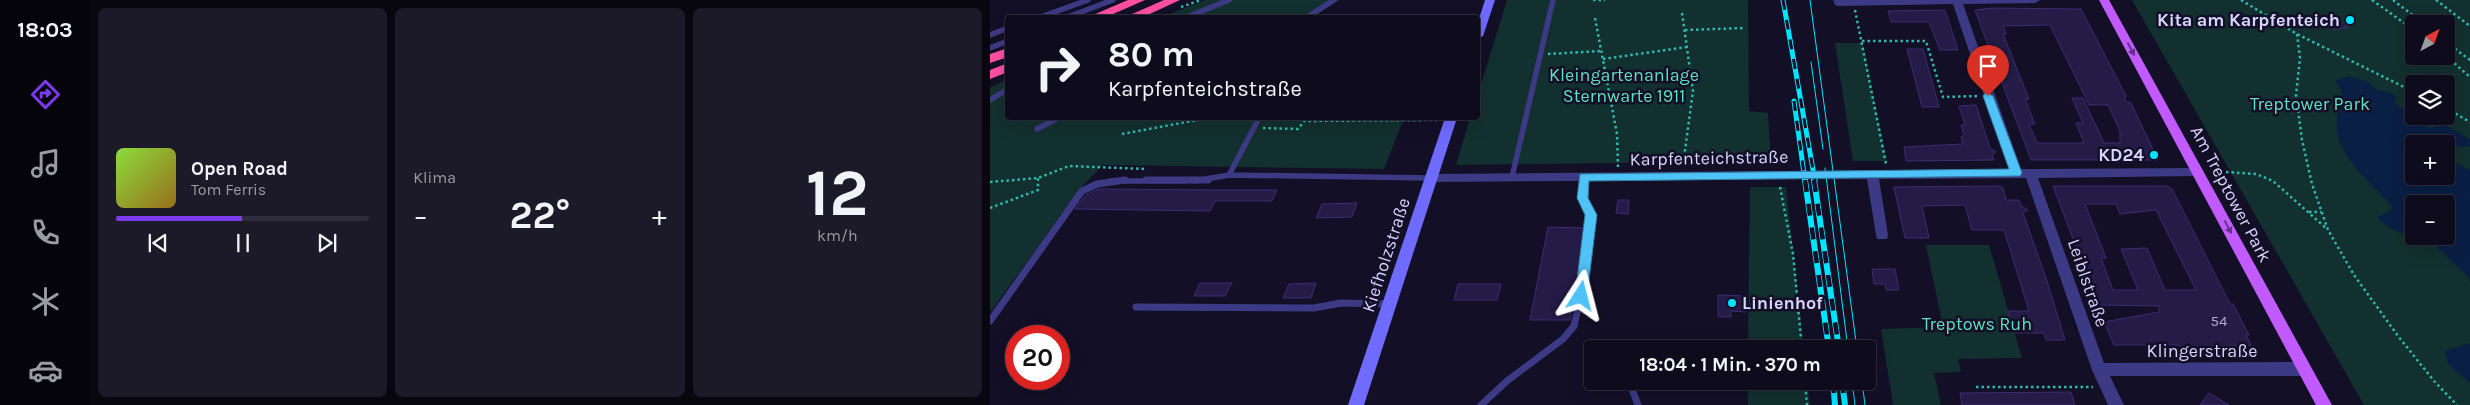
<!DOCTYPE html>
<html lang="de">
<head>
<meta charset="utf-8">
<style>
  :root { --surface:#0e0b1c; --page:#1c1929; --text:#f1f3f6; --muted:#9b9ba3; --line:#2e2b3b; --accent:#7c3aed }
  body { margin:0; font-family:Karla,sans-serif; background:var(--page); color:var(--text); height:100vh; display:flex; flex-direction:column; font-size:19px; white-space:nowrap }
  * { box-sizing:border-box; margin:0 }
  p { font-size:16px; color:var(--muted) }
  .icon { flex:none; width:28px; height:28px; fill:none; stroke:currentColor; stroke-width:2; stroke-linecap:round; stroke-linejoin:round }
  .map { position:relative; flex:1; overflow:hidden }
  .side { display:flex; flex-direction:column; gap:8px; padding:8px; background:#08060f; width:900px }
  .side>* { flex:none }
  .banner { position:absolute; left:15px; top:15px; width:475px; height:105px; border-radius:5px; box-shadow:0 5px 20px #0002,0 0 0 1px var(--line); background:#0e0b1c; color:var(--text); overflow:hidden }
  .needle { width:32px; rotate:41deg }
  .controls { position:absolute; left:1415px; top:15px; display:grid; gap:10px }
  .controls a { display:grid; place-items:center; width:50px; height:50px; border-radius:5px; background:var(--surface); box-shadow:0 5px 20px #0002,0 0 0 1px var(--line); font-size:25px }
  .speed { position:absolute; left:15px; top:325px; display:flex; gap:10px; font-size:25px; font-weight:700; text-align:center }
  .speed>* { display:grid; place-content:center; width:65px; height:65px; border-radius:50%; background:var(--surface); box-shadow:0 5px 20px #0002,0 0 0 1px var(--line); line-height:1 }
  .speed .limit { border:8px solid #d22; background:#fff; color:#111 }
  .pin { position:absolute; display:grid; place-items:center; width:42px; height:42px; color:#fff; margin:-51px -21px; border-radius:50% 50% 50% 0; rotate:-45deg; box-shadow:0 0 5px #0007 }
  .pin .icon { rotate:45deg }
  .me { position:absolute; width:55px; margin:-28px; rotate:9deg; stroke-linejoin:round; filter:drop-shadow(0 0 4px #0008) }
  .turn { display:flex; align-items:center; gap:18px; height:105px; padding:0 20px; font-size:22px }
  .turn .icon { width:65px; height:65px; stroke-width:2.5 }
  .turn b { display:block; font-size:35px; line-height:42px }
  .big { font-size:38px; font-weight:700; line-height:1.1 }
  .side .widget { flex:1; display:flex; flex-direction:column; justify-content:center; gap:8px; min-width:0; padding:0 18px; border-radius:8px; background:var(--page) }
  .side .dial { align-items:center; gap:0 }
  .dial b { font-size:65px; line-height:1 }
  .song { display:flex; align-items:center; gap:15px }
  .cover { width:60px; height:60px; border-radius:8px; background:linear-gradient(135deg,hsl(90 70% 55%),hsl(40 70% 35%)) }
  .played { height:5px; border-radius:2px; background:linear-gradient(90deg,var(--accent) 50%,var(--line) 50%) }
  .keys { display:flex; justify-content:space-around; direction:ltr }
  .heat { display:flex; justify-content:space-between; align-items:center; font-size:28px; direction:ltr }
  .side .tiles { flex:1; display:grid; gap:8px; grid-template-columns:repeat(3,1fr) }
  .trip { position:absolute; left:594px; top:340px; width:292px; height:50px; border-radius:5px; background:var(--surface); box-shadow:0 5px 20px #0002,0 0 0 1px var(--line); font-weight:700; line-height:50px; text-align:center }
  main { display:flex; flex:1; min-height:0 }
  .tab-bar { display:flex; flex-direction:column; width:90px; justify-content:space-around; align-items:center; background:#06040b; color:var(--muted) }
  .tab-bar .icon { width:35px; height:35px }
  .tab-bar .on { color:var(--accent) }
  .tab-bar b { font-size:22px; color:var(--text) }
  .map>svg:first-child { display:block }
  .green { fill:#12302f; fill-rule:evenodd }
  .water { fill:#0a1f44 }
  .building { fill:#241b47; stroke:#3b2d73; fill-rule:evenodd }
  .lines { fill:none; stroke-linecap:round; stroke-linejoin:round }
  .path { stroke:#2fb8b0; stroke-width:2.5; stroke-dasharray:2.5 3; stroke-linecap:butt }
  .lane-far1 { stroke:#3d3a85; stroke-width:5.5 }
  .lane { stroke:#3d3a85; stroke-width:7 }
  .street { fill:#3d3a85; fill-rule:evenodd }
  .secondary { fill:#6f6bff; fill-rule:evenodd }
  .primary { fill:#c25bff; fill-rule:evenodd }
  .highway { fill:#ff4fa3; fill-rule:evenodd }
  .tram { stroke:#00e5ff; stroke-width:1 }
  .rail-far1-casing { stroke:#00e5ff; stroke-width:5 }
  .rail-casing { stroke:#00e5ff; stroke-width:6 }
  .rail-far1 { stroke:#130f26; stroke-width:3; stroke-dasharray:10; stroke-linecap:butt }
  .rail { stroke:#130f26; stroke-width:4.5; stroke-dasharray:12; stroke-linecap:butt }
  .oneway { fill:#623188 }
  .route { fill:#4fc3f7; stroke:#337fa1 }
  .poi-dot { fill:#00e5ff; stroke:#130f26; stroke-width:2 }
  .labels { text-anchor:middle; stroke-width:5; stroke-linejoin:round; paint-order:stroke }
  .number-label { font-size:15px; fill:#aca6d1 }
  .poi-label { font-size:18px; font-weight:bold; fill:#d9d4ff; stroke:#130f26; text-anchor:end }
  .park-label { font-size:18px; fill:#5fe0c0; stroke:#130f26 }
  .street-label { font-size:18px; fill:#d9d4ff; stroke:#130f26 }
</style>
</head>
<body>
<main>
<nav class="tab-bar">
<b>18:03</b>
<svg class="icon on" aria-label="directions" viewBox="0 0 24 24"><path d="M12 3l9 9-9 9-9-9zM9 14v-3h6M13 9l2 2-2 2"/></svg>
<svg class="icon" aria-label="music" viewBox="0 0 24 24"><path d="M9 18V5l10-2v13"/><circle cx="6" cy="18" r="3"/><circle cx="16" cy="16" r="3"/></svg>
<svg class="icon" aria-label="phone" viewBox="0 0 24 24"><path d="M5 4h4l2 5-3 2q2 4 5 5l2-3 5 2v4C11 20 4 13 5 4z"/></svg>
<svg class="icon" aria-label="climate" viewBox="0 0 24 24"><path d="M12 3v18M4 7l16 10M4 17L20 7"/></svg>
<svg class="icon" aria-label="car" viewBox="0 0 24 24"><path d="M5 17H2v-5l4-1 3-4h7l3 4 3 1v5h-3M9 17h6M6 11h13"/><circle cx="7" cy="17" r="2"/><circle cx="17" cy="17" r="2"/></svg>
</nav>
<section class="side">
<div class="tiles">
<div class="widget">
<div class="song"><i class="cover"></i><div><b>Open Road</b><p>Tom Ferris</p></div></div>
<div class="played"></div>
<div class="keys"><svg class="icon" aria-label="previous" viewBox="0 0 24 24"><path d="M18 5L8 12l10 7zM5 5v14"/></svg><svg class="icon" aria-label="pause" viewBox="0 0 24 24"><path d="M8 5v14M16 5v14"/></svg><svg class="icon" aria-label="next" viewBox="0 0 24 24"><path d="M6 5l10 7-10 7zM19 5v14"/></svg></div>
</div>
<div class="widget"><p>Klima</p>
<div class="heat"><a>−</a><b class="big">22°</b><a>+</a></div>
</div>
<div class="widget dial"><b>12</b><p>km/h</p></div>
</div>
</section>
<div class="map">
<svg width="1480" height="405" viewBox="0 0 1480 405">
  <rect width="100%" height="100%" fill="#130f26"/>
  <path class="green" d="M215,0H350L322,17L169,18Z
    M517,0H758L759,111L778,113L781,161L466,165L480,118H488V94Z
    M1142,0H1480V405H1374ZM1424,24H1456V56H1424ZM1424,84H1456V116H1424ZM1424,144H1456V176H1424ZM1424,204H1456V236H1424Z
    M845,43H873L897,161H863Z
    M17,79L18,118H414L394,169L113,165L88,191L0,313V88Z
    M760,187H796L814,349H758Z
    M936,245H999L1032,358L968,359L971,372L944,373L951,405H903L891,329L953,327Z
    M758,381H817L820,405H758Z"/>
  <path class="water" d="M1359,76L1379,82L1386,89L1402,93L1407,97L1404,102L1440,129L1448,124L1456,125L1480,140V146L1473,147L1452,140L1453,144H1424V176H1456V155L1457,159L1480,170V283L1479,278L1440,240L1427,236H1456V204H1424V236L1403,230L1387,218L1403,208C1385,187 1356,164 1348,137C1344,123 1349,105 1352,91L1345,81Z
    M1480,343V383L1458,364L1455,351Z"/>
  <path class="building" d="M1002,8L1091,9L1136,96L1134,101L1141,103L1168,160H1041L985,10ZM1060,25L1099,105H1118L1130,131V143H1114L1093,98H1082L1093,123H1086L1094,143H1047L1039,124H1045L1035,99H1039L1013,34H1016L1013,26Z
    M955,10L968,50H950L939,22H901L898,11Z
    M1343,15L1358,27L1344,30L1329,17Z
    M917,49H933L949,107H932Z
    M986,105L1000,148L1006,152L1002,155L1004,160L916,161L914,147L973,144L971,137L974,134L971,125H975L969,106Z
    M1009,186L1013,188L1016,200H1029L1031,206L1038,210L1033,213L1057,281L1075,340H1056L1054,333H1024L1018,311H1039L1014,230H982L975,205L932,206L939,238H915L904,187Z
    M1063,186H1177L1182,189L1240,304H1243L1259,335H1256L1261,345L1195,347L1187,345H1124L1114,322L1169,312V306L1108,305ZM1095,204H1126L1130,214L1166,210L1206,290H1175L1157,248L1131,249L1148,290H1123L1111,258H1116Z
    M108,189L230,190H287L282,201H225L220,211L85,209L96,195Z
    M628,200H639L638,214L626,213Z
    M367,203L362,217L326,218L332,204Z
    M558,227L595,228L580,320H540Z
    M882,269H905L909,290H896L895,284H884Z
    M210,283H242L235,296H204Z
    M326,283L321,298H293L299,284Z
    M468,284H511L507,300H464Z
    M728,295L756,296V312L741,311V317H728Z
    M1081,392L1085,405H972L970,393Z
    M1219,393L1239,405H1210Z"/>
  <g class="lines">
    <path class="path" d="M603,0H615
      M1251,0L1307,34L1424,92
      M1382,0L1424,30
      M1403,0L1434,24
      M1446,0L1480,26
      M191,7L211,0
      M865,10L896,164
      M692,13L703,91L693,165
      M605,18L627,134L628,168
      M695,30L755,28
      M1307,34L1310,58L1306,95L1312,140L1322,184L1338,230L1364,275L1408,336L1444,381L1467,405
      M872,41H936L953,97L989,96
      M1456,42L1480,60
      M558,54L611,51
      M1456,56L1480,77
      M613,59L697,47
      M1456,108L1480,122
      M273,128L308,129L314,121L449,120
      M132,134L219,118
      M1236,172L1266,174L1283,181L1337,229
      M0,182L48,178L79,166L156,169
      M790,187L803,254L812,349
      M0,208L48,190V178
      M1319,212H1331
      M815,381L817,405
      M986,387H1103"/>
    <path class="lane-far1" d="M48,18L98,0
      M75,18L123,0
      M195,18L239,0
      M316,18L344,0
      M0,35L18,28
      M0,48L18,41
      M0,100L18,89
      M47,129L68,118
      M239,175L269,118
      M522,177L563,0
      M120,181H195
      M204,181L239,175L441,178
      M594,181V177"/>
    <path class="lane" d="M156,180H218
      M146,307L324,308L351,303L399,304
      M0,321L92,191L107,184L135,180
      M639,381L648,405
      M491,405L517,381L573,339L584,326L594,283L601,220V215L592,198L594,180"/>
    <path class="street" d="M843,0H1050L1045,3L973,4L1031,169L1208,168L1214,172L1208,176L1048,178L1114,363L1314,362L1319,364L1321,369L1319,374L1314,376H1120L1134,405H1118L1102,370L1036,178L889,179L898,235L897,239H887L886,235L877,179L441,182L435,178L441,174L1019,169L963,4L848,6L845,5Z"/>
    <path class="secondary" d="M495,0H505L493,36L488,39V22Z
      M455,118H467L374,405H358Z"/>
    <path class="primary" d="M1109,0H1119L1342,405H1326Z"/>
    <path class="highway" d="M138,0H155L114,18H96Z
      M174,0H190L151,18H133Z
      M18,48V57L0,63V54Z
      M18,63V72L0,79V70Z"/>
    <path class="tram" d="M820,0L867,349
      M821,62L833,149
      M835,168L858,349
      M862,381L865,405
      M872,381L875,405"/>
    <g class="rail-far1-casing">
      <path id="rail-far1" d="M793,0L825,181
        M804,101L815,181"/>
    </g>
    <g class="rail-casing">
      <path id="rail" d="M815,180L839,349
        M824,180L849,349
        M843,381L845,405
        M852,381L855,405"/>
    </g>
    <use href="#rail-far1" class="rail-far1"/>
    <use href="#rail" class="rail"/>
  </g>
  <defs><path id="oneway-solid" d="M-6-.8H1V-3.2L6.5 0L1 3.2V.8H-6Z" transform="scale(1.25)"/></defs>
  <g class="oneway">
    <use href="#oneway-solid" transform="translate(1141 49) rotate(62)"/>
    <use href="#oneway-solid" transform="translate(1238 227) rotate(62)"/>
  </g>
  <path class="route" d="M995,93H998L1003,96L1032,173L1030,176L599,181L598,198L607,215L597,296L595,300H587L585,296L595,215L587,198L590,174L1019,169L993,96Z"/>
  <g class="poi-dot">
    <circle cx="1360" cy="20" r="5"/>
    <circle cx="1164" cy="155" r="5"/>
    <circle cx="742" cy="303" r="5"/>
  </g>
  <g class="labels">
    <g class="number-label">
      <text x="1229" y="326">54</text>
    </g>
    <g class="poi-label">
      <text x="1350" y="26">Kita am Karpfenteich</text>
      <text x="1154" y="161">KD24</text>
      <text x="752" y="309" text-anchor="start">Linienhof</text>
    </g>
    <g class="park-label">
      <text x="634" y="81">Kleingartenanlage<tspan x="634" dy="21">Sternwarte 1911</tspan></text>
      <text x="1320" y="110">Treptower Park</text>
      <text x="987" y="330">Treptows Ruh</text>
    </g>
    <g class="street-label">
      <text transform="translate(719 158) rotate(-1)" y="6">Karpfenteichstraße</text>
      <text transform="translate(1241 194) rotate(62)" y="6">Am Treptower Park</text>
      <text transform="translate(396 255) rotate(-72)" y="6">Kiefholzstraße</text>
      <text transform="translate(1098 283) rotate(71)" y="6">Leiblstraße</text>
      <text x="1212" y="357">Klingerstraße</text>
    </g>
  </g>
</svg>
<div class="controls">
<a><svg class="needle" viewBox="-14 -14 28 28"><path d="M0-13l5 13h-10z" fill="#e53935"/><path d="M0 13l5-13h-10z" fill="#9b9ba3"/></svg></a>
<a><svg class="icon" aria-label="layers" viewBox="0 0 24 24"><path d="M12 4l9 5-9 5-9-5zM3 14l9 5 9-5"/></svg></a>
<a>+</a>
<a>−</a>
</div>
<div class="speed"><div class="limit">20</div></div>
<div class="pin" style="left:998px;top:96px;background:#d93025"><svg class="icon" aria-label="arrive" viewBox="0 0 24 24"><path d="M6 21V4h12l-3 4 3 4H6"/></svg></div>
<svg class="me" style="left:591px;top:296px" viewBox="-20 -20 40 40"><path d="M0-17L14 15 0 8-14 15z" fill="#4fc3f7" stroke="#fff" stroke-width="4"/></svg>
<div class="trip">18:04 · 1 Min. · 370 m</div>
<div class="banner">
<div class="turn"><svg class="icon" aria-label="right" viewBox="0 0 24 24"><path d="M7 20v-9h11M14 6l5 5-5 5"/></svg><div><b>80 m</b>Karpfenteichstraße</div></div>
</div>
</div>
</main>
</body>
</html>
